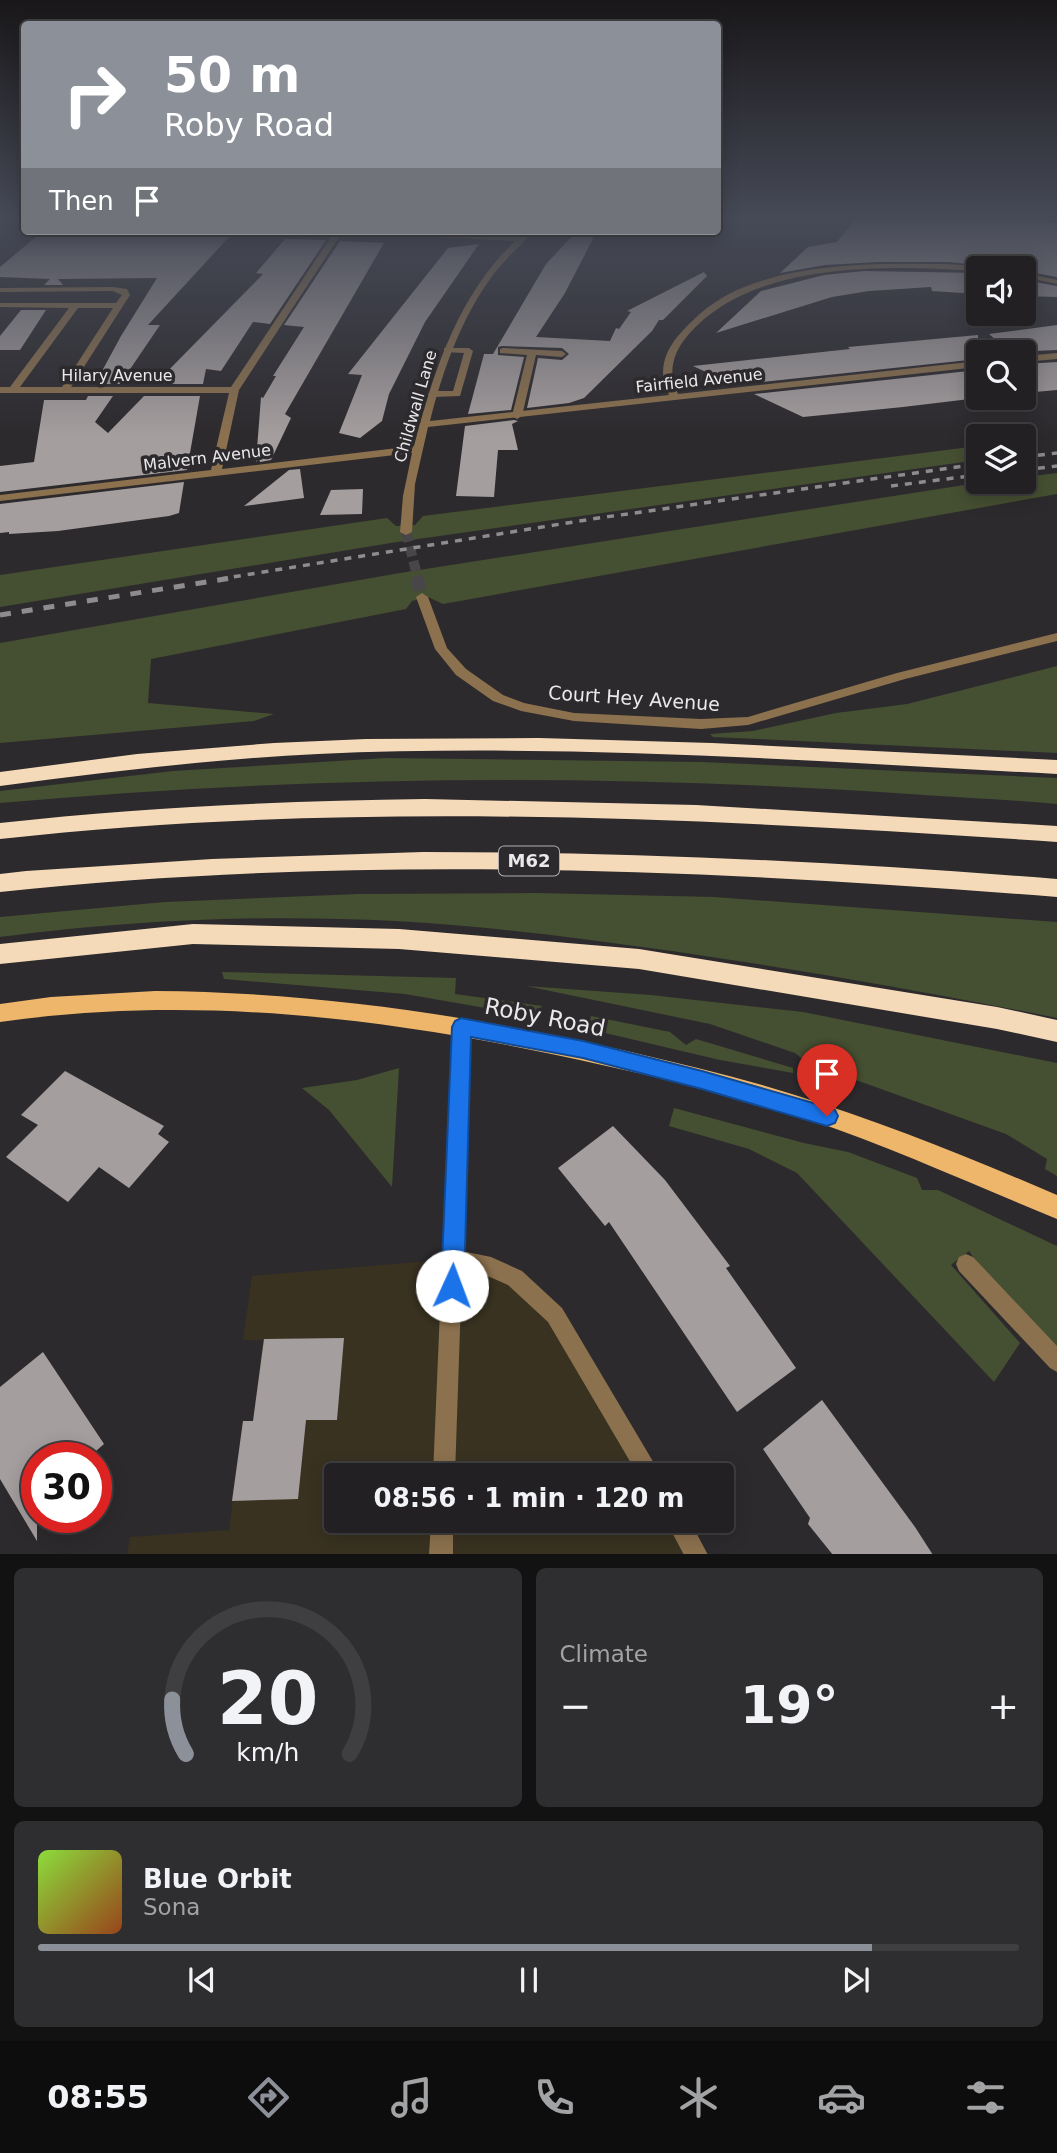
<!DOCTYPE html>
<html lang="en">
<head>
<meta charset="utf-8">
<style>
  :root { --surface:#222022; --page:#2e2d2f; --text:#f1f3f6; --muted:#a2a3a5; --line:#3f3e40; --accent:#8c9099 }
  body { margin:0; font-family:"DejaVu Sans",sans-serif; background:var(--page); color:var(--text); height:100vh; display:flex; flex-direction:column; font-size:26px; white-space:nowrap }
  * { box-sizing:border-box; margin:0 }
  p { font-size:23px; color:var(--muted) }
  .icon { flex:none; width:38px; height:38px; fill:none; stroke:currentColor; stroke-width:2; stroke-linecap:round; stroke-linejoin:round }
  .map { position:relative; height:1554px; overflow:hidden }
  .sheet { display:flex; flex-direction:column; gap:14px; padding:14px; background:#131213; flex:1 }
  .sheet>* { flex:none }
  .hud { position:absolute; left:21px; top:21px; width:700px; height:214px; border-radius:7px; box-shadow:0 4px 18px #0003,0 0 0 2px var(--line); background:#8c9099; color:#fff; overflow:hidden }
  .controls { position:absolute; left:966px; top:256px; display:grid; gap:14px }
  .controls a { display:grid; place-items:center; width:70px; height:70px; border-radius:7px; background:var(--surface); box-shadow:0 4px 18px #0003,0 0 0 2px var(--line); font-size:35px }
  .speed { position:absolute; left:21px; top:1442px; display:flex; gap:14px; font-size:35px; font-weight:700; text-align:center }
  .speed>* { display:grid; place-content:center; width:91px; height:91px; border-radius:50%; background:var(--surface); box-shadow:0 4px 18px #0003,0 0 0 2px var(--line); line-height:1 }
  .speed .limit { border:10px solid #d22; background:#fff; color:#111 }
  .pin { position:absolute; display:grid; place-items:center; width:60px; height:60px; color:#fff; margin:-72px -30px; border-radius:50% 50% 50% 0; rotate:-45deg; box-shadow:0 0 7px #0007 }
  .pin .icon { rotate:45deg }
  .me { position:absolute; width:77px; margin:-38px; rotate:2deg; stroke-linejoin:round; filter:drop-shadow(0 0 5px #0008) }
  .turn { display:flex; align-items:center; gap:24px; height:147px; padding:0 28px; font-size:32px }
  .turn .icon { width:91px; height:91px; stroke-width:2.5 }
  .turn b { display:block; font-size:49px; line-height:60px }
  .then { display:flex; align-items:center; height:66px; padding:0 28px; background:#0003; gap:14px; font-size:26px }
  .big { font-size:52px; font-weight:700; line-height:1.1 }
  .sheet .card { flex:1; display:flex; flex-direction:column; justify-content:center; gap:10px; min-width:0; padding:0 24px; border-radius:10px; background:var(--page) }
  .sheet .dial { align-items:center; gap:0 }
  .dial svg { height:182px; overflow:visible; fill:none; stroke:var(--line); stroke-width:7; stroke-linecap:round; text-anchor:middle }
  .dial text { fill:var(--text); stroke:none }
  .song { display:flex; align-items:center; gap:21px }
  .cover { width:84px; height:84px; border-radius:10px; background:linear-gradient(135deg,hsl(90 70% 55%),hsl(20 70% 35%)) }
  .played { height:7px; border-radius:4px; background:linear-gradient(90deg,var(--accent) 85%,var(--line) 85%) }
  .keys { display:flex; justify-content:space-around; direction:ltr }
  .heat { display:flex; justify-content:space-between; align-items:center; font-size:38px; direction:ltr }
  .sheet .tiles { flex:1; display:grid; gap:14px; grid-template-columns:1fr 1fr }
  .card:last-child { grid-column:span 2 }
  .trip { position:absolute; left:324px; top:1463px; width:410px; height:70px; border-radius:7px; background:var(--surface); box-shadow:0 4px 18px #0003,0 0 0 2px var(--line); font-weight:700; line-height:70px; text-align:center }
  .tab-bar { display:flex; height:112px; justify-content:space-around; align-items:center; background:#0e0d0e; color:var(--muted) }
  .tab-bar .icon { width:49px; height:49px }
  .tab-bar .selected { color:var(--accent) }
  .tab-bar b { font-size:32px; color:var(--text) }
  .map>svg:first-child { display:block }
  .commercial { fill:#393221 }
  .green { fill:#454f31 }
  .building { fill:#a59e9e }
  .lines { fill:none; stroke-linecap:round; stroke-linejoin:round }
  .minor-tunnel-far1 { stroke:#494649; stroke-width:10; stroke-dasharray:10 5; stroke-linecap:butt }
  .minor-tunnel { stroke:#494649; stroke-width:13; stroke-dasharray:13 6; stroke-linecap:butt }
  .service { fill:#8c714e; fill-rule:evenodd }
  .minor { fill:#8c714e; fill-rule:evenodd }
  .primary { fill:#eeb66b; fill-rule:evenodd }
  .motorway { fill:#f5dab9; fill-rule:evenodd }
  .rail-far1 { stroke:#8e8c8e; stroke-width:3.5; stroke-dasharray:7 7; stroke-linecap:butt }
  .rail { stroke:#8e8c8e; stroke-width:5; stroke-dasharray:11 11; stroke-linecap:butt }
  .route { fill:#1a73e8; stroke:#114b97; stroke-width:2 }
  .labels { text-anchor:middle; stroke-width:7; stroke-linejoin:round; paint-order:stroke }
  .far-street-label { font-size:16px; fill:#eae8ea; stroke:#2d2a2d }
  .shield { fill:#2d2a2d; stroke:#b1afb1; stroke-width:2 }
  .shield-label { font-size:18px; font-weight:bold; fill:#eae8ea }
  .street-label { font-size:19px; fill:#eae8ea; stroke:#2d2a2d }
  .near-street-label { font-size:23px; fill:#eae8ea; stroke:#2d2a2d }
</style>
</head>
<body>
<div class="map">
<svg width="1057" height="1555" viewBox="0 0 1057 1555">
  <rect width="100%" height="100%" fill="#2d2a2d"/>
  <path class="commercial" d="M454,1259L491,1267L555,1315L650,1475H336V1521H677L697,1554L127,1555L130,1537L229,1530L243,1421H253L263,1340H243L252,1276Z"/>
  <path class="green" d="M978,446V460L397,542L0,607V575L387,518L396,526L415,525L423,516Z
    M1057,473V494L443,604L428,597L412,601L406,609L151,659L148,703L274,714L254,721L0,743V643L400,573L977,483L1024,481V477Z
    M1057,666V753L713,737L710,734L753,731L836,713L907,704Z
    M386,758L702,762L1057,778V804C1013,800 968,798 924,795C615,773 308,775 0,803V791L173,771Z
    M536,893L714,897L1057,922V1018C929,992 801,970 672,951C580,938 488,926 395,921C263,914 131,920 0,937V917L165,902L358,894Z
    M222,972L456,978L455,994L542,1006L537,1017L405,994L224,979Z
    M526,986L651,995L803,1012L1057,1063V1176L1045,1169L1047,1159L1006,1134L806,1062L795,1053L710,1024Z
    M591,1016L670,1032L686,1045L696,1039L793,1068V1073L720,1060L588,1029Z
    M399,1068L392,1187L329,1110L302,1088L357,1080Z
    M674,1108L804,1143L848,1152L917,1178L922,1190H938L1057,1246V1350L992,1284L969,1251L951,1265L1020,1343L994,1382L797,1173L749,1149L669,1126Z"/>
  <path class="building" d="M855,219H1033L1057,224V277L1024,271V266L978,258V265L948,262H878L825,265L780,273L808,247L837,242Z
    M43,231H82L229,237L148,325H160L120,384H95L121,336L157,278L58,279L63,285H44L50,279L0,277V267Z
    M577,231H597L565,293L536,337L610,341L616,328L619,329L631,312L627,311L704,272L707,276L663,320H659L652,331L584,398L569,403L527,408L538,358L562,360L569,354L562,348L502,346L498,347V355L524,357L511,410L468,414L484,354H493L546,264Z
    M285,239L326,240L270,324L253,322L221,371L206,369L203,384H155L263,274L256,273Z
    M340,241L384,243L285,414L291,418L271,460L260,462L259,458L256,462L261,397L263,398L276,376H273L304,327L284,325Z
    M479,244L425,322L389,394L382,421L360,438L339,433L362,375L348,374L448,248Z
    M864,271L978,273V294L932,291L931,287L869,291L832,297L716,333L761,291L824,275Z
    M1024,280L1057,286V297L1024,296Z
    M21,310H46L20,350H0V336Z
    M1057,325V350L1010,352L989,334Z
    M978,335V359L734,385L693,366L850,349L848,347Z
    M1057,362V390L1024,393V364Z
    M978,370V398L903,407L803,417L754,394Z
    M88,396H113L95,422L108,433L144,396H200L187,470L0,492V466L34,462L44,400H86Z
    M514,420L518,421L512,424L518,450H498L494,497L456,496L465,426Z
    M300,469L304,498L244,506L289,470Z
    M184,482L179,513L169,516L58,531L9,534V532L0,533V504Z
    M363,489L362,514L320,515L331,490Z
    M65,1071L164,1126L158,1134L169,1142L129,1188L99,1167L68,1202L6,1157L38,1125L21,1115Z
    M613,1126L665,1180L730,1266L726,1268L796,1368L737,1412L609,1222L605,1226L558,1168Z
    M344,1338L337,1420H306L298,1499L232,1501L243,1421H253L264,1339Z
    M43,1352L104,1444L88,1458H37V1541L0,1479V1387Z
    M822,1400L915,1527L933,1555H833L808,1524L810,1518L763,1449Z"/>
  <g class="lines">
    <path class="minor-tunnel-far1" d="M406,532L418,579"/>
    <path class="minor-tunnel" d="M417,578L422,597"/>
    <path class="service" d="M444,348H469L473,351L460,396L433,397L428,394L433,391H453L464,353L444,352Z
      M503,348L562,351L566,354L562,357L536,355L522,416L517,419L512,416L527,355L500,353V349Z
      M966,1254L973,1257L1057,1346V1372L1050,1368L959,1271L956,1264L959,1257Z"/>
    <path class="minor" d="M335,231H343L239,390L222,469L414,446C433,373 458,295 515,241L356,233L352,231L520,237L526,231H534C520,246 505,259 493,275C461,318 443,370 430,421L669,395C658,374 663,354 678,336C693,319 707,306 727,295C784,265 865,263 928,264C945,264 964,264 981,268H978V271C887,265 753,260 688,335C673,353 667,372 678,394L978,361V367L428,427L415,484L412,532L406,535L400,532L403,496L412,453L0,501V495L211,470L229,393H0V387H10L69,308L0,307V303H116L122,295L113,291L0,292V288L113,287L127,289L130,295L71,387H231ZM78,308H113L62,387H20Z
      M1024,273L1057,280V284L1024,277Z
      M1057,353V359L1024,362V356Z
      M422,593L428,597L447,648L466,669L503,695L524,703L574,713L701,719L748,717L897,673L1057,633V641L905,679L748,725L701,729L574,721L521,711L493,701L456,675L435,649L416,597Z
      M461,1020L467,1022L470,1027L462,1251L491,1257L522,1271L562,1308L661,1475H638L548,1322L508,1285L490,1277L462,1271L455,1475H433L452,1027L455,1022Z
      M431,1521H453V1555H429Z
      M666,1521H690L708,1555H684Z"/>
    <path class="primary" d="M155,991C316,992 475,1016 631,1052C686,1065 742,1078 795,1095C884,1123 971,1158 1057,1195V1219C974,1185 893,1148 808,1119C741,1096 671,1080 602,1065C404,1020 202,993 0,1022V1004L51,997Z"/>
    <path class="motorway" d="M539,738L712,743L1057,760V774C811,761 564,743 318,754C211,759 106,772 0,786V772L137,754L274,743L366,739Z
      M425,799L696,805L1057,826V842C705,818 352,800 0,839V823C141,807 283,801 425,799Z
      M423,852C635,852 846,862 1057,879V897C706,869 351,854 0,892V874L26,871L212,859Z
      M193,924L399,929L639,949L997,1007L1057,1020V1042L997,1029L639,969L399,949L193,944L0,964V944Z"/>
    <path class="rail-far1" d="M1024,457L1057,453
      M1024,470L1057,466
      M891,486L978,475
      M220,579L592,519L978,464"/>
    <path class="rail" d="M0,615L231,578"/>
  </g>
  <linearGradient id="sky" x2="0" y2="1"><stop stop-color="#191719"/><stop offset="0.5" stop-color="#464a57"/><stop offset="1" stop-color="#464a57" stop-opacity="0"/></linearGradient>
  <rect width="1057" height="437" fill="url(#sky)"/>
  <path class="route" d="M461,1018L583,1041L702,1071L827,1107L835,1110L838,1116L835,1123L827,1126L702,1089L583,1058L471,1037L464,1286L460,1294L452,1298L444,1294L441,1286L452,1027L455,1021Z"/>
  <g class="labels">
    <g class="far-street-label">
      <text x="117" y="381">Hilary Avenue</text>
      <text transform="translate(699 380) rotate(-6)" y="6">Fairfield Avenue</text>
      <text transform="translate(415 406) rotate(-74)" y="6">Childwall Lane</text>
      <text transform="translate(207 457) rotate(-7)" y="6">Malvern Avenue</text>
    </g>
    <rect class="shield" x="499" y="846.5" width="60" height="29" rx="5"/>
    <g class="shield-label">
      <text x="529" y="867">M62</text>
    </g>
    <g class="street-label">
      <text transform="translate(634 698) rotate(4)" y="7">Court Hey Avenue</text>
    </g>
    <g class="near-street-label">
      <text transform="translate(545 1017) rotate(11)" y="8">Roby Road</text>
    </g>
  </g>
</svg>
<div class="controls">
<a><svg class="icon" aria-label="sound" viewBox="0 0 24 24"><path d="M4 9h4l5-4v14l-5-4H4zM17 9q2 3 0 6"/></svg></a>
<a><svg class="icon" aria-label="search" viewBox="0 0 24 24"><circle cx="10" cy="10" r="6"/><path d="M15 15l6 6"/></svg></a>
<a><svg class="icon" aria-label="layers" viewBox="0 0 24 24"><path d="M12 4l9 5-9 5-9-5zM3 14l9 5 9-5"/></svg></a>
</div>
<div class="speed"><div class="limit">30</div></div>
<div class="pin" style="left:827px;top:1116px;background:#d93025"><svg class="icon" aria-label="arrive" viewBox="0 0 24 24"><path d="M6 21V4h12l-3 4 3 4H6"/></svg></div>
<svg class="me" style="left:452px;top:1286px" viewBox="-20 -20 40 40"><circle r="19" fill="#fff"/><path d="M0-13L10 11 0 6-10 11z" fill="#1a73e8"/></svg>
<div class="trip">08:56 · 1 min · 120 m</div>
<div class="hud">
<div class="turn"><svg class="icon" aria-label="right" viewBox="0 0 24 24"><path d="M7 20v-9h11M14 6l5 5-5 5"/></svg><div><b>50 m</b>Roby Road</div></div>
<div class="then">Then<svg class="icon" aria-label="arrive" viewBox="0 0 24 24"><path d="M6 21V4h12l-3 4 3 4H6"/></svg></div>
</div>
</div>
<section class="sheet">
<div class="tiles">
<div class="card dial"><svg viewBox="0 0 100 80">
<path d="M14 69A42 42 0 1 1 86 69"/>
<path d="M14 69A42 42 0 0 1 8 45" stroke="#8c9099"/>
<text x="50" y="56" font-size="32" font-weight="700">20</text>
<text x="50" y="72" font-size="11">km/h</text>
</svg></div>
<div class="card"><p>Climate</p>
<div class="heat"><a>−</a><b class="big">19°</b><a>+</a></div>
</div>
<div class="card">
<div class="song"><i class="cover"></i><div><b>Blue Orbit</b><p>Sona</p></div></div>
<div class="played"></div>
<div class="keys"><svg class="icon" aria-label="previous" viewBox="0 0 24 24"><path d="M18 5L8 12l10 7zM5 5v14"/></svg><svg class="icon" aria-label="pause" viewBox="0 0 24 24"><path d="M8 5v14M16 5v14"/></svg><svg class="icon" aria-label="next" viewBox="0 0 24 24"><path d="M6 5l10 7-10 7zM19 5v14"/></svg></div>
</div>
</div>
</section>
<nav class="tab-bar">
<b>08:55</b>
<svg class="icon selected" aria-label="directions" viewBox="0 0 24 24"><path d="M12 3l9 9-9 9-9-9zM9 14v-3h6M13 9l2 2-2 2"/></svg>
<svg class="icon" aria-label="music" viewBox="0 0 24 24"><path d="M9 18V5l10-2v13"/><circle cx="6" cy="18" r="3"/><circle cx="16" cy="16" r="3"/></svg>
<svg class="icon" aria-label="phone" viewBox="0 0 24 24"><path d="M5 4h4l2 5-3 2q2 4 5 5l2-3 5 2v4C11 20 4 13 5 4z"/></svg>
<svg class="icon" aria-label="climate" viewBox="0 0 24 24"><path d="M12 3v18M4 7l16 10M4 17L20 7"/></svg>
<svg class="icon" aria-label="car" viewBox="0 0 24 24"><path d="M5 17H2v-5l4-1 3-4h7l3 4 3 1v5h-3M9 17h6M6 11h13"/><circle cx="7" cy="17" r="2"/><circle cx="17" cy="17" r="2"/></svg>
<svg class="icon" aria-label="filters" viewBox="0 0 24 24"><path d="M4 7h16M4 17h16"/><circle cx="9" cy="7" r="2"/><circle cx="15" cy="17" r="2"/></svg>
</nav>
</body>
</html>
